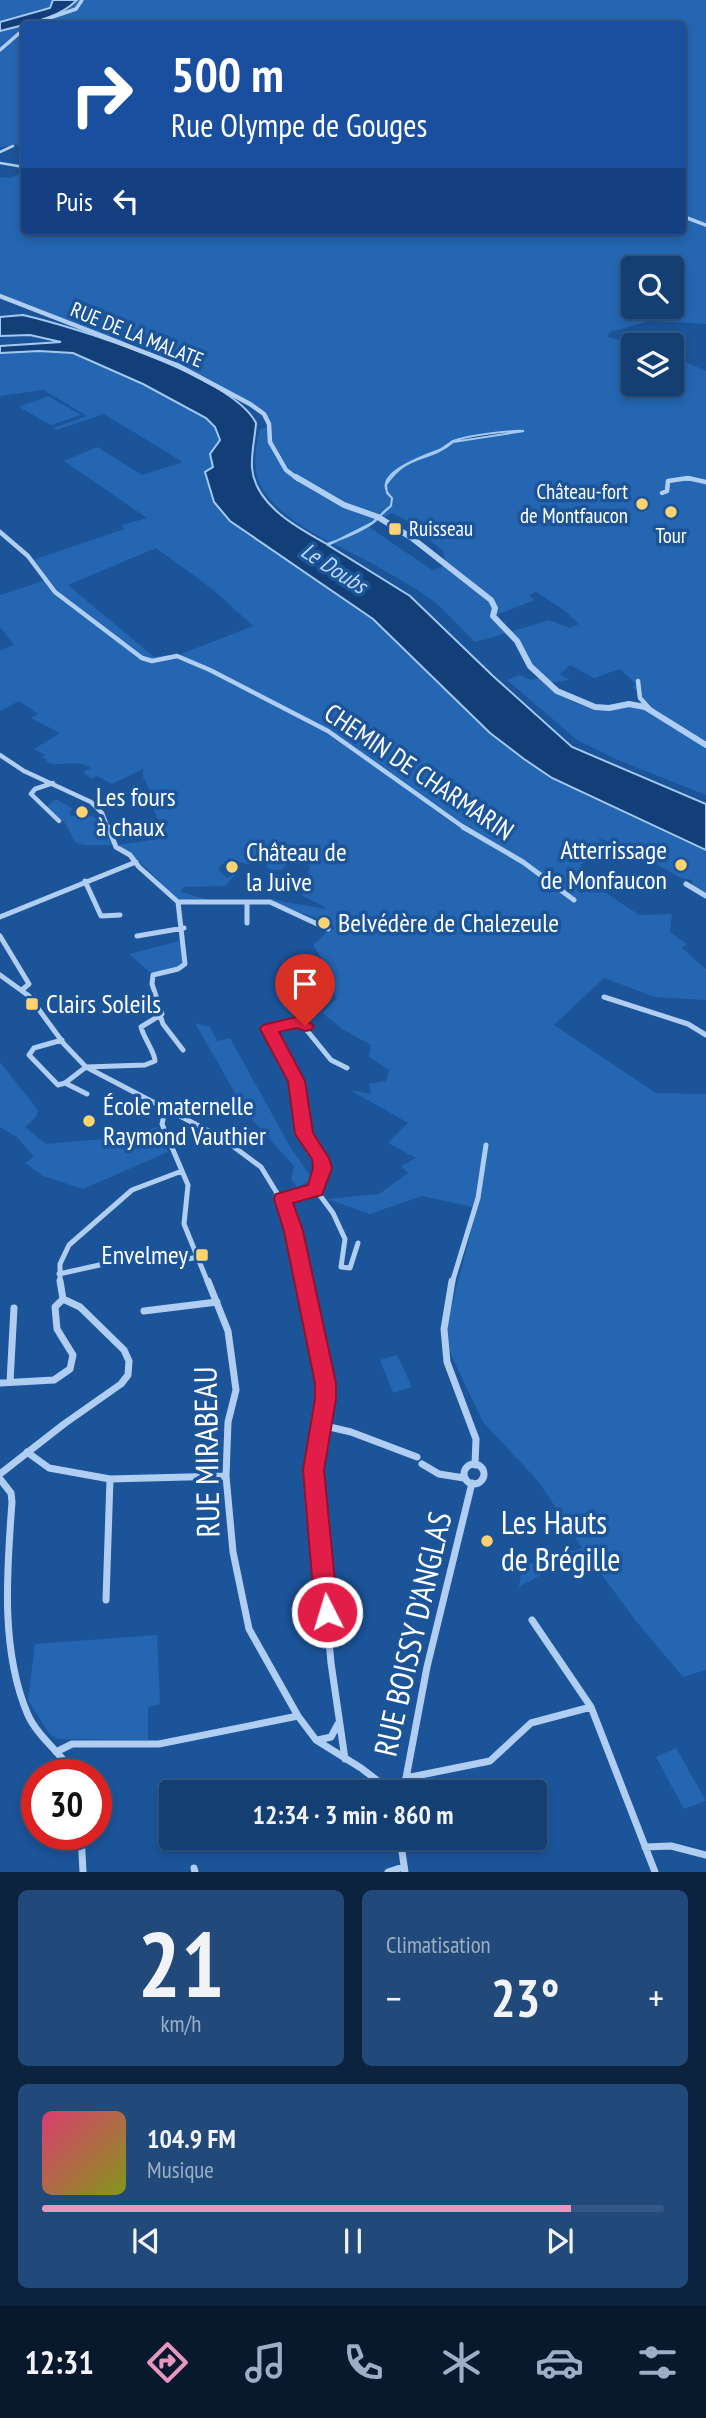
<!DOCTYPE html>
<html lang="fr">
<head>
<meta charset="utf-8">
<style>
  :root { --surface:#143f73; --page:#214a7b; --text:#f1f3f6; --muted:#9dafc4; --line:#335885; --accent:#e797bd }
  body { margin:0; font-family:"PT Sans Narrow",sans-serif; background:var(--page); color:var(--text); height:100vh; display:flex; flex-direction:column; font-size:26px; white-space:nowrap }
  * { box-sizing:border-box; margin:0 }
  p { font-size:23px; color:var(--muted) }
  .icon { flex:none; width:38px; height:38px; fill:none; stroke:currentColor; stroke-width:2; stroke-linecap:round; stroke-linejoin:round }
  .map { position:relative; height:1872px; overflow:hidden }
  .details { display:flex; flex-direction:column; gap:18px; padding:18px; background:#0b233f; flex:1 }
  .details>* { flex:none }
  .hud { position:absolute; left:21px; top:21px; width:665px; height:214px; border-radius:7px; box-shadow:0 4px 10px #0003,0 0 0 2px var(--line); background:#1a4fa0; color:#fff; overflow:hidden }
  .controls { position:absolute; left:621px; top:256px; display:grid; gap:14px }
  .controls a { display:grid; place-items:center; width:63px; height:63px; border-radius:7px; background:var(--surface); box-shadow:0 4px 10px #0003,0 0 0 2px var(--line); font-size:35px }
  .speed { position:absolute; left:21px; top:1759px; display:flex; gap:14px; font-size:35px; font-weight:700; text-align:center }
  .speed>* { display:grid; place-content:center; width:91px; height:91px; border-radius:50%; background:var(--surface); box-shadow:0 4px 10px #0003,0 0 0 2px var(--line); line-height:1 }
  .speed .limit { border:10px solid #d22; background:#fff; color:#111 }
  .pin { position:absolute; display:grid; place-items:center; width:60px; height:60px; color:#fff; margin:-72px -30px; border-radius:50% 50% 50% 0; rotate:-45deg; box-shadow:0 0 7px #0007 }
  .pin .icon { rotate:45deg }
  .me { position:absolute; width:77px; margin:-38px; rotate:355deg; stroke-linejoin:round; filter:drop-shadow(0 0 5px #0008) }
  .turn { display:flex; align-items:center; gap:24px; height:147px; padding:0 35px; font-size:32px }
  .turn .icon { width:91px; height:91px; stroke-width:2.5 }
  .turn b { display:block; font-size:49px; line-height:60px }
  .then { display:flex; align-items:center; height:66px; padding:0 35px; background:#0003; gap:14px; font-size:26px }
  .big { font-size:52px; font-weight:700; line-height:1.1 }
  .details .card { flex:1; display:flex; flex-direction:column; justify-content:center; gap:10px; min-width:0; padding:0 24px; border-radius:10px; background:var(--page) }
  .details .dial { align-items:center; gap:0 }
  .dial b { font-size:91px; line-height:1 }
  .song { display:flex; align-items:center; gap:21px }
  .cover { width:84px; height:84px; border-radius:10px; background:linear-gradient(135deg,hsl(340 70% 55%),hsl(70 70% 35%)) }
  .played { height:7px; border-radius:4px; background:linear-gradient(90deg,var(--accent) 85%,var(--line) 85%) }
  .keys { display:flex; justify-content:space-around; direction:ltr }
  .heat { display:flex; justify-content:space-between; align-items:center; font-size:38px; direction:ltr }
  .details .tiles { flex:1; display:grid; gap:18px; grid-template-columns:1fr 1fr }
  .card:last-child { grid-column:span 2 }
  .trip { position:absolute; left:159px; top:1780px; width:388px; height:70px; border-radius:7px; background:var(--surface); box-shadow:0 4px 10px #0003,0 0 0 2px var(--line); font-weight:700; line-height:70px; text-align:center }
  .tab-bar { display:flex; height:112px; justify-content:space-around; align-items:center; background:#08192e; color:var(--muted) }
  .tab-bar .icon { width:49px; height:49px }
  .tab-bar .current { color:var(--accent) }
  .tab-bar b { font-size:32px; color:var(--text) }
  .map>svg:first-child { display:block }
  .green { fill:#2466b2; fill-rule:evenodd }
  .water { fill:#123f77; stroke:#a3c9f2; stroke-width:2 }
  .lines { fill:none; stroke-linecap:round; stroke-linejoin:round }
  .minor-far4 { stroke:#b0cef1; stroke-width:2.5 }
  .minor-far3 { stroke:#b0cef1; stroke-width:3.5 }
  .minor-far2 { stroke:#b0cef1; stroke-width:4.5 }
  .minor-far1 { stroke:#b0cef1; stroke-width:5 }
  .minor { stroke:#b0cef1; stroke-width:7 }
  .tertiary-far2 { stroke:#b0cef1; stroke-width:3.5 }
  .tertiary-far1 { stroke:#b0cef1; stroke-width:4.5 }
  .tertiary { stroke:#b0cef1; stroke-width:6 }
  .route { fill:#e11d48; stroke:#92132f; stroke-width:2 }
  .poi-dot { fill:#ffd370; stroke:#1b5499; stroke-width:2.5 }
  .labels { text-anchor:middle; stroke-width:7; stroke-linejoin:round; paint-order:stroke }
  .far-street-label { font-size:21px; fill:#fff; stroke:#1b5499 }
  .far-poi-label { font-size:21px; fill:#fff; stroke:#1b5499; text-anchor:end }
  .far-water-label { font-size:23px; font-style:italic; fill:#bdd8f7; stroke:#1b5499 }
  .street-label { font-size:26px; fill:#fff; stroke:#1b5499 }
  .poi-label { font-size:26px; fill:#fff; stroke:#1b5499; text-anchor:start }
  .near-street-label { font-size:32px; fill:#fff; stroke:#1b5499 }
  .near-poi-label { font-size:32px; fill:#fff; stroke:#1b5499; text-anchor:start }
</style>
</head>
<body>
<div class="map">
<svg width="706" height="1872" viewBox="0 0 706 1872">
  <rect width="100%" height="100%" fill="#1b5499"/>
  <path class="green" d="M0,0H53V6L33,14L0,22Z
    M77,0H706V324L649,321L610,332L607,337L644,345H634V383H672V356L706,371V795L618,760L577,740L507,680L519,675L531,680L540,678L510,632L475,642C462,630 450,616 437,604C421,591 400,580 382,569C345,547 285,527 262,488C252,470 255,448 260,429L271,426L267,416L258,413L229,392L124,339L122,343L0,295V177L9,178L24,173V231H682V24H24V144L0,147V31L69,8ZM634,268H672V306H634ZM392,513L404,519L443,551L445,566L432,570L369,527ZM536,592L564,610L579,624L570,628L549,620L510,632L494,616L535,600L529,595ZM570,665L594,678L620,669L636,684L633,687L653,708L648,711C627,702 607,709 586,706C571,704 558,693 547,683L570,680L560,674Z
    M39,351L73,353L143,384L204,417L215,427L220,440L214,447L213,467L205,472L214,503L230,521L373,619L490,733L524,759L552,778L706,850V896L693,888L692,880L681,878L624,846L597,838L612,848L580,865L600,889L639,915L672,914L670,932L687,944L682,948L706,969V1000L655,997L604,978L554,1025L656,1093L706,1094V1670L683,1677L636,1621L584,1551L519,1587L522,1566L582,1548L539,1482L483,1422L448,1348V1320L477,1208L422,1196L370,1214L327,1199L379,1194L408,1173L401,1166L416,1158L388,1143L408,1123L350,1090L371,1094L369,1084L386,1081L389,1070L369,1057L371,1045L342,1029L323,1013L336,999L327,966L313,945L326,933L334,929L332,923C309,916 289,909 269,899L325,909L323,906L301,895L307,893L299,883L308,875L310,865L288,862L282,870H270L265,864H246L229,858L218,869L227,878L236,874L225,886L183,887L181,892L212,901H181C159,883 142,861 118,845L165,838C159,826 152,799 146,794L150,791L143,777V769L112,784L97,776L92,779L83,772L91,768C75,758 60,768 45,762L47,760L42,757L45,755L34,749L60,733L31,718L38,714L19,701L0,711V650L14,645L0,627V595L46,580L33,560L124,529L122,525L147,518L64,461L97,447L142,475L183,462L104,414L57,430L53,428L87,416L44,390L0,396V353ZM156,548L211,588L253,626L181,654L154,657L68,585Z
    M48,396L81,415L51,425L19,407Z
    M56,799L73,809L69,812L71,816H92L100,820L112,845H84L75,842L65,823L46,807Z
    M183,940L182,965L152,974L129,954Z
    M195,1023L210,1027L217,1041L230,1038L289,1145L313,1180L297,1187L291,1179L294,1166L247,1114Z
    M0,1062L38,1110L36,1117L25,1127L46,1144L115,1138L158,1127L168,1152L83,1189L43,1176L25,1163L34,1157L18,1138L0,1127Z
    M397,1355L412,1387L393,1393L380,1360Z
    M157,1635L160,1704L148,1707V1740L59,1739L50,1735L28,1700L35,1644Z
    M676,1748L706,1801L684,1809L656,1757Z"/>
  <path class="water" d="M53,0H77C57,20 25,24 0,31V22L50,8Z
    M23,315C75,327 232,376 256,423C255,438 251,453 252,468C255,505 298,528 327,544C342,539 361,532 374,522C380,517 384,510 391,506L392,498C367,475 422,457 439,450C444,448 449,443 453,441C466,436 509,430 524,431L453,442C429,463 408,452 386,485L387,493L392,498L391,506L372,523L328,545L410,596L493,676L572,747L706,804V850L552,778L524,759L490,733L373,619L230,521L214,502L205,472L213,467L210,454L220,440L215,427L206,418L143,384L73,353L39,351L0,353V346L61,342L30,335L0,336V317Z"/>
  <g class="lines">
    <path class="minor-far4" d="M0,152L13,146
      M0,163L24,167"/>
    <path class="minor-far3" d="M682,216L706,225
      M684,479H691"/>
    <path class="minor-far2" d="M662,493L667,491L668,481L688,478L706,482
      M0,532L28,556L55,592L142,658L152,661L177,656L210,670L328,731L466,829
      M638,681L640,698L650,709
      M0,755L24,771L91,802L102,813L108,829
      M53,783L35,789L31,794L59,821"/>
    <path class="minor-far1" d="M463,827L523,862L574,900
      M85,881L101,916L120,915
      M686,884L706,896
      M178,902H270L328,929
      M247,903V923
      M0,917L136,862
      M0,936L29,984L23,989
      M137,936L184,928
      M293,965C293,984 303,1004 300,1022L331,1060L347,1068
      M0,975L29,996L64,1044L86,1067L222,1138L261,1167L283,1203L304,1283
      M604,997L688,1024L706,1035
      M160,1015L163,1024L183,1050
      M62,1040L34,1048L29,1055L58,1085L65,1083L86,1067
      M86,1067L145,1065L155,1061C155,1052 144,1039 141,1027L162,1014L152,984L153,975L178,969L185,964L178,902L139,867L130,855L116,847L108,827
      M65,1083L87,1094
      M165,1111L162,1124L188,1185L184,1224L208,1283
      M316,1190L333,1213L345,1239L341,1267L350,1268L358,1243
      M283,1199L316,1190L321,1179L320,1158L304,1134L299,1088L269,1029L300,1022
      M124,1256C149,1253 173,1264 198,1257
      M59,1274L104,1264
      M60,1283V1264L69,1245L132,1190L182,1171
      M452,1283L478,1198L486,1145"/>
    <path class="minor" d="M60,1281L63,1299
      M208,1281L228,1331L236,1390L228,1422L226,1476L233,1552L249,1629L298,1716L316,1740L361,1768L391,1791L399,1789L406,1778L427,1667L472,1483
      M303,1281L325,1383L326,1399L314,1470L331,1663L345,1759
      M452,1281L444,1329L447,1362L476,1439L475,1465
      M144,1311L217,1302
      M10,1382L14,1308
      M0,1383L54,1380L70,1369L73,1355L57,1329L55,1307L63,1299L80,1307L124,1350L129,1361L128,1375L121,1384L64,1424L0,1474
      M321,1425L351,1432L417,1457
      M27,1452L49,1468L110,1479L226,1476
      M464 1474a10 10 0 1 1 20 0a10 10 0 1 1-20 0Z
      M422,1464L439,1474L464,1478
      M0,1479L11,1493L12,1502C7,1570 0,1650 28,1715C38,1737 61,1753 74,1774
      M106,1600L110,1479
      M532,1620L591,1707L655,1872
      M318,1740L331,1737L338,1724
      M56,1752L72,1744H159L298,1716
      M406,1778L490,1761L531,1723L591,1707
      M81,1834L83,1872
      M400,1838L405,1872
      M645,1847L671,1846L706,1855
      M194,1868L195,1872
      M388,1872L403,1867"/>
    <path class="tertiary-far2" d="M32,24L76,9L82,0
      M0,50L24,29"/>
    <path class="tertiary-far1" d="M0,296L177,365L250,404L264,414L269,424L270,442L286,470L298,479"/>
    <path class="tertiary" d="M296,477L344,505L378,517L412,538L491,600L495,608L493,616L517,641L530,666L557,691L595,707L609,708L629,704L645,707L706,745"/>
  </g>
  <path class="route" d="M300,1016L314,1026L311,1030L305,1031L297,1028L279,1032L305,1081L313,1133L329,1158L332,1168L322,1195L293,1203L303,1231L336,1383V1399L324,1470L338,1612L335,1619L327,1622L319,1619L315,1612L303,1470L315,1399V1383L284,1231L274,1199L276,1194L308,1185L313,1168L312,1159L295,1134L288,1081L260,1029L263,1025Z"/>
  <g class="poi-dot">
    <circle cx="642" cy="504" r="7"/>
    <circle cx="671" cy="512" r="7"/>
    <rect x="388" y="522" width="14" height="14" rx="3.5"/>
    <circle cx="82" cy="812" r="7"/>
    <circle cx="681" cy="865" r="7"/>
    <circle cx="232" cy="867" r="7"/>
    <circle cx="324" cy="923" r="7"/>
    <rect x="25" y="997" width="14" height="14" rx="3.5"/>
    <circle cx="89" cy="1121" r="7"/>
    <rect x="195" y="1248" width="14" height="14" rx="3.5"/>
    <circle cx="487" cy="1541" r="7"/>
  </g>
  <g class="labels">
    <g class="far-street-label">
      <text transform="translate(137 335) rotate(22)" y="7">RUE DE LA MALATE</text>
    </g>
    <g class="far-poi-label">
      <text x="628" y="499">Château-fort<tspan x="628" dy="24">de Montfaucon</tspan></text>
      <text x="409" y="536" text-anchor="start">Ruisseau</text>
      <text x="671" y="543" text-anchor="middle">Tour</text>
    </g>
    <g class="far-water-label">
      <text transform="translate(334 568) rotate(33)" y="8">Le Doubs</text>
    </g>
    <g class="street-label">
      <text transform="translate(419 772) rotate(34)" y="9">CHEMIN DE CHARMARIN</text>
    </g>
    <g class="poi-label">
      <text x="96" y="806">Les fours<tspan x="96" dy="30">à chaux</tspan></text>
      <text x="667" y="859" text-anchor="end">Atterrissage<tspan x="667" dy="30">de Monfaucon</tspan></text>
      <text x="246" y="861">Château de<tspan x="246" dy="30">la Juive</tspan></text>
      <text x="338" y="932">Belvédère de Chalezeule</text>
      <text x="46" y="1013">Clairs Soleils</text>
      <text x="103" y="1115">École maternelle<tspan x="103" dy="30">Raymond Vauthier</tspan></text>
      <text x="188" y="1264" text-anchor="end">Envelmey</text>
    </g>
    <g class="near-street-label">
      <text transform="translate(207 1452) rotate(-91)" y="11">RUE MIRABEAU</text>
      <text transform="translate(413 1634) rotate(-77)" y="11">RUE BOISSY D'ANGLAS</text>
    </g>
    <g class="near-poi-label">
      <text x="501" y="1534">Les Hauts<tspan x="501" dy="37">de Brégille</tspan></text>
    </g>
  </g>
</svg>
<div class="controls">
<a><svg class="icon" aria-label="search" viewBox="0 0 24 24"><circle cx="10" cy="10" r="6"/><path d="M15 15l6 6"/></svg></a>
<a><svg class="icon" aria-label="layers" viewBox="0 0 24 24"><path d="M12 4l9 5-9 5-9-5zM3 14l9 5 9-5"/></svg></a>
</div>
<div class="speed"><div class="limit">30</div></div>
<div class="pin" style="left:305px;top:1026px;background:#d93025"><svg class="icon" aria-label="arrive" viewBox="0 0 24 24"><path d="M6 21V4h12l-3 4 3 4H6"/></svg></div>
<svg class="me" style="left:327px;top:1612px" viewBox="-20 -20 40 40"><circle r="17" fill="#e11d48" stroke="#fff" stroke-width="3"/><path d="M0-11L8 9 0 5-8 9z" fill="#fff"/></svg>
<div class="trip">12:34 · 3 min · 860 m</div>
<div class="hud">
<div class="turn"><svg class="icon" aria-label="right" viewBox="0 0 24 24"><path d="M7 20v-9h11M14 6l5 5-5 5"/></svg><div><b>500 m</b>Rue Olympe de Gouges</div></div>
<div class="then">Puis<svg class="icon" aria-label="left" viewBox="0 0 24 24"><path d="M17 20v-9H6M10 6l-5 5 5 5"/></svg></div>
</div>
</div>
<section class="details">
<div class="tiles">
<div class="card dial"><b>21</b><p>km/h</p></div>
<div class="card"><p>Climatisation</p>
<div class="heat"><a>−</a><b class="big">23°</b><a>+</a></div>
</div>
<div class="card">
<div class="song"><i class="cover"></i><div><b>104.9 FM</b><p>Musique</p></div></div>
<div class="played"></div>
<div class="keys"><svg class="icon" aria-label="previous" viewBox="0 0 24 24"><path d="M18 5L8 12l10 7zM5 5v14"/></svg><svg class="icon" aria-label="pause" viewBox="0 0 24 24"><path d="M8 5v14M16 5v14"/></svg><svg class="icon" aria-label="next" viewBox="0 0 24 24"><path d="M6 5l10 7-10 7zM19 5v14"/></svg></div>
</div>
</div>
</section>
<nav class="tab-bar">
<b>12:31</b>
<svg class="icon current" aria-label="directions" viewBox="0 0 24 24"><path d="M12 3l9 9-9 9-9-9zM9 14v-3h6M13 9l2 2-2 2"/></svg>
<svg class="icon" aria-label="music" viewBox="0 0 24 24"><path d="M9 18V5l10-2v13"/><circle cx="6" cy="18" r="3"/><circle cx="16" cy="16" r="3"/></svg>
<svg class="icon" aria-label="phone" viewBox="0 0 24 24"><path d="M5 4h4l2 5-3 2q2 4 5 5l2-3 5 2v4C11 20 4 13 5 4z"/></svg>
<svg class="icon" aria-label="climate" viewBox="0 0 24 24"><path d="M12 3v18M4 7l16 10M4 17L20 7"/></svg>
<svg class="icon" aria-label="car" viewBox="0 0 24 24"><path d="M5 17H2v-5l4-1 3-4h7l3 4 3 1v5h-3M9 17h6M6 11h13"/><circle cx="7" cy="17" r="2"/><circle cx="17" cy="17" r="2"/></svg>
<svg class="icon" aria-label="filters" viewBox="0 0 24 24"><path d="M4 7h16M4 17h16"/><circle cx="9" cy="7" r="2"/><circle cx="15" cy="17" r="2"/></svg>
</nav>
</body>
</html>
